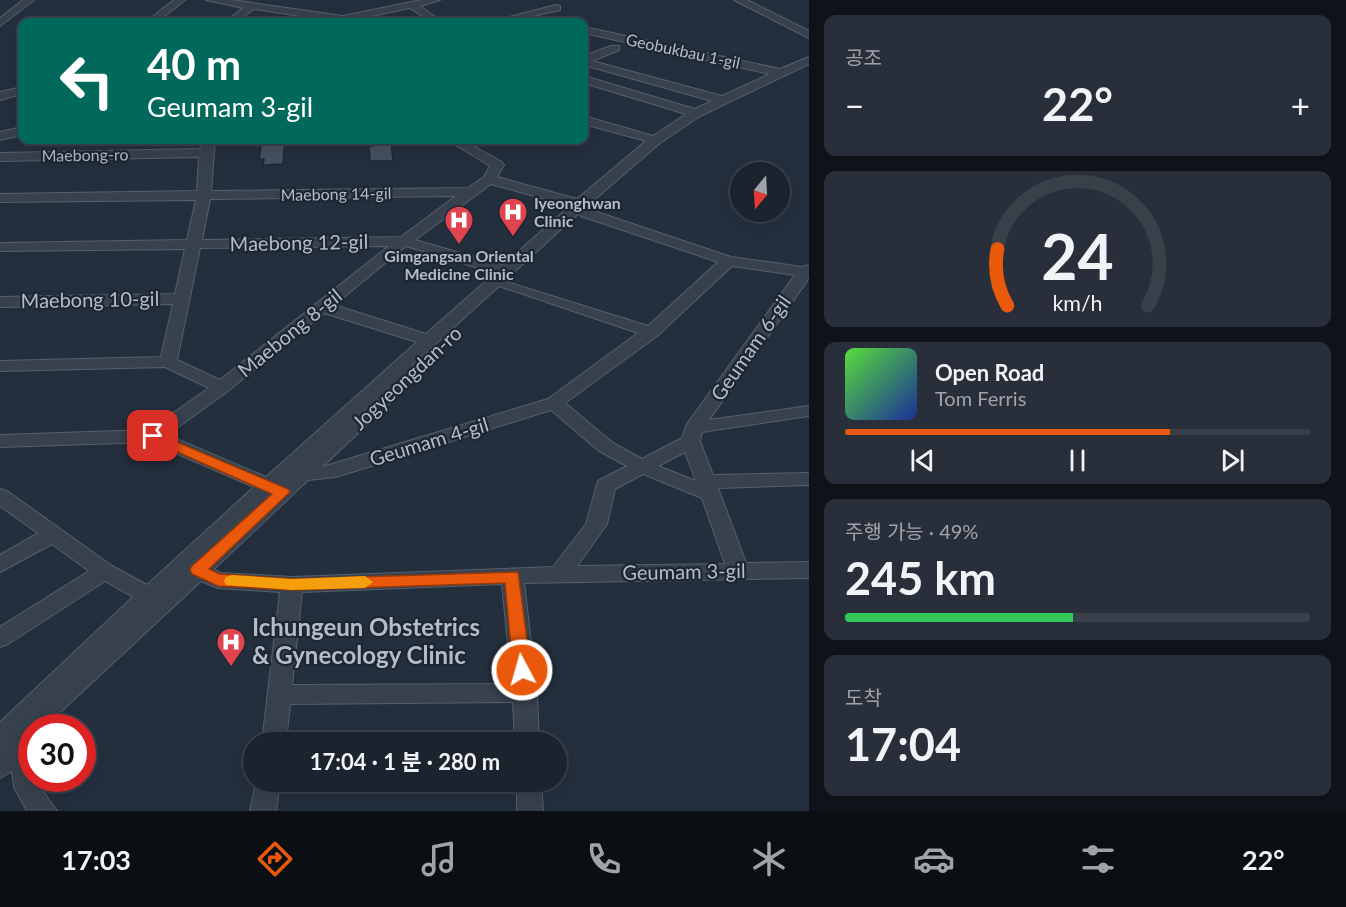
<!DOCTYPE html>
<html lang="ko">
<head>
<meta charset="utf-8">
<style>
  :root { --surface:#1b232e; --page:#282f3a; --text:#f1f3f6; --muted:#a0a4aa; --line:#39404a; --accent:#ea580c }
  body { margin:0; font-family:Lato,"Noto Sans KR",sans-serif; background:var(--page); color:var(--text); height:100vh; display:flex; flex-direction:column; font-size:22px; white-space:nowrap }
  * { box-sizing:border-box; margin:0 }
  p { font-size:20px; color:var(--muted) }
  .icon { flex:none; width:33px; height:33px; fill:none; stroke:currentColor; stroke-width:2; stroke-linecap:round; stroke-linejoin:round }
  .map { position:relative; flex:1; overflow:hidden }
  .side { display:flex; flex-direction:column; gap:15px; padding:15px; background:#0f1319; width:537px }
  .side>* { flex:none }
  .hud { position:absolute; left:18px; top:18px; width:570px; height:126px; border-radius:12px; box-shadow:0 6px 24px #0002,0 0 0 2px var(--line); background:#00695c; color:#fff; overflow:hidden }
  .needle { width:39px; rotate:198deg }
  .buttons { position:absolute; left:730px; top:162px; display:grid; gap:12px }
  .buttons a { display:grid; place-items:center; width:60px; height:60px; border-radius:50%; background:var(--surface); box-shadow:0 6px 24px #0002,0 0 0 2px var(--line); font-size:30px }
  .speed { position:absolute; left:18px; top:714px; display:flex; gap:12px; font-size:30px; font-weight:700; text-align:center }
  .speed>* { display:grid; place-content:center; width:78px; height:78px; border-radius:50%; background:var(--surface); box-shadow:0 6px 24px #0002,0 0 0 2px var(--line); line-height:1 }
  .speed .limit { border:9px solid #d22; background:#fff; color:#111 }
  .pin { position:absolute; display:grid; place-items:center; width:51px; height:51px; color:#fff; margin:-26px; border-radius:12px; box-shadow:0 3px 9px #0006 }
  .me { position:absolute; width:66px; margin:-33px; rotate:354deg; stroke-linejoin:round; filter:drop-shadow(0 0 4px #0008) }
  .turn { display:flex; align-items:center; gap:21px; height:126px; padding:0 30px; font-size:27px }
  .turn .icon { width:78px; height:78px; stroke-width:2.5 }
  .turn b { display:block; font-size:42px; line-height:51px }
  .big { font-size:45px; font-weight:700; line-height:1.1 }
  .side .widget { flex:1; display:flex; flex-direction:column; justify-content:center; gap:9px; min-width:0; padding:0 21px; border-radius:12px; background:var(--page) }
  .side .dial { align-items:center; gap:0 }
  .dial svg { height:156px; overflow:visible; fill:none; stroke:var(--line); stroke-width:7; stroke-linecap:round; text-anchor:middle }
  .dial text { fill:var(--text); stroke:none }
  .song { display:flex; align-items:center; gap:18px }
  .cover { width:72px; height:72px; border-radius:9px; background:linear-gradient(135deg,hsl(110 70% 55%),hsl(230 70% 35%)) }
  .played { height:6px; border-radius:3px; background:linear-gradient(90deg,var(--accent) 70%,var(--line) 70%) }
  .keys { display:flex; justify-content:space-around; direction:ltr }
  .heat { display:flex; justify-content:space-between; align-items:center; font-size:33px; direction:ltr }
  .charge { height:9px; border-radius:4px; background:linear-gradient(90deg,#34c759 49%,var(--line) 0) }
  .trip { position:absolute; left:243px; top:732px; width:324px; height:60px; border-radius:30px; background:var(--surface); box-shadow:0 6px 24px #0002,0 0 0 2px var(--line); font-weight:700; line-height:60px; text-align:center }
  .menu { display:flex; height:96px; justify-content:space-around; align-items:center; background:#0b0e12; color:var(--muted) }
  .menu .icon { width:42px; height:42px }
  .menu .on { color:var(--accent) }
  .menu b { font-size:27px; color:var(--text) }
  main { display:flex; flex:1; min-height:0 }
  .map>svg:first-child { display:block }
  .building { fill:#455162; stroke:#1f2835; stroke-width:1.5 }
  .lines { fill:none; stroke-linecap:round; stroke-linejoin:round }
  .minor-casing { stroke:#565f6c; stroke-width:2 }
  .minor { fill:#38414e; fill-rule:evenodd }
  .route { fill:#ea580c; stroke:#983908; stroke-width:1.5 }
  .slow { fill:#f59e0b }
  .labels { text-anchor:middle; stroke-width:4.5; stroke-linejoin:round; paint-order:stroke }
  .far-street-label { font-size:16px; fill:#b4bcc9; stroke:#1d2633 }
  .far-poi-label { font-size:16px; font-weight:bold; fill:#b4bcc9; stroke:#1d2633; text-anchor:start }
  .street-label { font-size:20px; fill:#b4bcc9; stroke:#1d2633 }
  .near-poi-label { font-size:24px; font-weight:bold; fill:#b4bcc9; stroke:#1d2633; text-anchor:start }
</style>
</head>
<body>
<main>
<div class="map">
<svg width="809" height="811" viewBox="0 0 809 811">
  <rect width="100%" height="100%" fill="#242f3e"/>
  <path class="building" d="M262,140H285L283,164L263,165L264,159H259Z
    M373,140H391L393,161H370L369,146H373Z"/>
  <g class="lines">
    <g class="minor-casing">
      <path id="minor" d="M23,0H34L0,26V18Z
        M174,0H185L157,22H146Z
        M206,0H232L343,16L421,0H440L420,6L442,22H431L410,8L343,22H326L327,20L254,9L236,22H225L243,8Z
        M734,0H747L809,31V38Z
        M556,5L560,6V10L506,22H489Z
        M584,27L780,69L809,57V64L700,116L660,143L588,205L591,210L731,257L802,267L809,265V278L709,420L809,406V416L702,432L700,441L713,475L809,473V485L718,488L746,563L809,562V578L524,583L537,693L539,742H515L513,702L290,704L286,742H262L280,592L218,588L201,581L56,716L47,728H32V778H38L41,789L57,811H27L14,787L12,771L0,778V722L133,597L105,581L8,644L0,647V627L89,571L52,544L0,572V555L38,533L0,506V489L7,491L112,566L147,585L254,487L150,442L0,447V435L149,430L209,388L165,367L0,371V361L161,357L173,304L0,307V297L175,294L185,249L0,251V243L187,240L196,200L0,202V194L197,191L199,157L0,161V153L200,149L203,140H215L211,191L468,188L484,177L490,166L456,145L455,140H467L468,143L502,162L504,165L497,177L577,199L646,141L584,124V116L653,136L686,114L584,83V76L695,109L712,101L584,65V56L611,46H619V50L592,61L722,96L770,74L584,33ZM491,184L570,206L503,265L415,240ZM456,196L401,237L202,240L210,199ZM579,213L581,216L718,262L648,326L504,281ZM389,246L220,380L177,360L200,248ZM406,246L495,273L426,334L334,305ZM732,266L795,275L687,424L682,438L642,459L613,443L565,403L657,336ZM499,286L638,333L548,399L322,467L425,370L422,366H411ZM324,313L417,342L266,477L167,435L228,391ZM551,410L599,451L627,466L598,481L586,524L553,567L292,577L221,573L214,569L308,480L336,477ZM685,452L696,481L658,466ZM643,474L702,498L725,564L577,566L607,524L615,489ZM502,584L512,684L292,685L302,592Z
        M22,87V94L0,100V92Z
        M22,127V135L0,140V132Z
        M256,782H280L276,811H250Z
        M517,782H541L543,811H517Z"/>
    </g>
    <use href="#minor" class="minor"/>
  </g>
  <path class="route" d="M153,432L288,489L290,492L209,569L220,574L292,579L518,572L531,670L529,674H516L513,670L505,583L292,590L218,586L192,574L190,570L192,566L272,494L148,439V433Z"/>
  <path class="slow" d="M232,575L292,579L365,576L373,582L365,588L292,590L226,585L224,581L226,577Z"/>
  <defs>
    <g id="hospital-pin" transform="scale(1.5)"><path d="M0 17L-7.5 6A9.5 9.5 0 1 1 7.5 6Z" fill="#e0444e" stroke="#1d2633"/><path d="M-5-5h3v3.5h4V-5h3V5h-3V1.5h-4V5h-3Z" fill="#fff"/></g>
  </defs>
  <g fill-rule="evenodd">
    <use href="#hospital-pin" x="513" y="212"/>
    <use href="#hospital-pin" x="459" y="220"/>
    <use href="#hospital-pin" x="231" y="642"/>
  </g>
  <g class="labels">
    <g class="far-street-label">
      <text transform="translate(683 51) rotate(12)" y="6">Geobukbau 1-gil</text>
      <text transform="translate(85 155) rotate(-1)" y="6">Maebong-ro</text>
      <text transform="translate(336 194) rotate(-1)" y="6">Maebong 14-gil</text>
    </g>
    <g class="far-poi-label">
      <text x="534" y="209">Iyeonghwan<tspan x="534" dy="18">Clinic</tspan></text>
      <text x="459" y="262" text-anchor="middle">Gimgangsan Oriental<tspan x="459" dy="18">Medicine Clinic</tspan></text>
    </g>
    <g class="street-label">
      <text transform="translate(299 243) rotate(-1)" y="7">Maebong 12-gil</text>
      <text transform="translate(90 300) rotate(-1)" y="7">Maebong 10-gil</text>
      <text transform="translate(290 333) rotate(-39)" y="7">Maebong 8-gil</text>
      <text transform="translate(751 348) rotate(-55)" y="7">Geumam 6-gil</text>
      <text transform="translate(407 378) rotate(-43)" y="7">Jogyeongdan-ro</text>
      <text transform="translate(429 442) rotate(-17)" y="7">Geumam 4-gil</text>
      <text transform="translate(684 572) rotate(-1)" y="7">Geumam 3-gil</text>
    </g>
    <g class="near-poi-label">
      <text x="252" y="636">Ichungeun Obstetrics<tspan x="252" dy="28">&amp; Gynecology Clinic</tspan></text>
    </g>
  </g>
</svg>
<div class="buttons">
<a><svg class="needle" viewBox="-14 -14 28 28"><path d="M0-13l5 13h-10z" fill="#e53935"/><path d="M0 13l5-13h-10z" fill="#a0a4aa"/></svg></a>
</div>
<div class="speed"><div class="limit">30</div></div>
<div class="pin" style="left:153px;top:436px;background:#d93025"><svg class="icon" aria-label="arrive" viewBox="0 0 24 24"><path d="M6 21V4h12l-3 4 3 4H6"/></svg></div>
<svg class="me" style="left:522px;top:670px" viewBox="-20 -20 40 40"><circle r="17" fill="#ea580c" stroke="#fff" stroke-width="3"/><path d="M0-11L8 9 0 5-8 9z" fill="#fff"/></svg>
<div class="trip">17:04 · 1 분 · 280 m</div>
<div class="hud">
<div class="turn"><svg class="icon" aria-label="left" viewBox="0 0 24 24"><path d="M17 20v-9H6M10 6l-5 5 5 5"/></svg><div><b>40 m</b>Geumam 3-gil</div></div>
</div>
</div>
<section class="side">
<div class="widget"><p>공조</p>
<div class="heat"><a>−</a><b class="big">22°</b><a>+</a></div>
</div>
<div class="widget dial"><svg viewBox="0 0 100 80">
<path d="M14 69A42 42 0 1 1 86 69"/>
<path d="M14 69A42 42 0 0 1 9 40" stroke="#ea580c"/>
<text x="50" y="56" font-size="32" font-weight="700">24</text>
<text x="50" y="72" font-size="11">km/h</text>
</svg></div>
<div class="widget">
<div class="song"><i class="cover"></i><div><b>Open Road</b><p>Tom Ferris</p></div></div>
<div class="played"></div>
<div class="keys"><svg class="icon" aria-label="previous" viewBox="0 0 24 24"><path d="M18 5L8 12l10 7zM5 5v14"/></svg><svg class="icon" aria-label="pause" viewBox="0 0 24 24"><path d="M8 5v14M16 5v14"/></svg><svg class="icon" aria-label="next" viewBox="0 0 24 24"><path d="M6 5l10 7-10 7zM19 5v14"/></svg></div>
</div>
<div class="widget"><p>주행 가능 · 49%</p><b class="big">245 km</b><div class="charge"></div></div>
<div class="widget"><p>도착</p><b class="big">17:04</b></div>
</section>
</main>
<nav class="menu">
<b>17:03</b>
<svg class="icon on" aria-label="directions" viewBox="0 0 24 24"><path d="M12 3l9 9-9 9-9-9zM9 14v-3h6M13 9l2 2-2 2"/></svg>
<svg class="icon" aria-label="music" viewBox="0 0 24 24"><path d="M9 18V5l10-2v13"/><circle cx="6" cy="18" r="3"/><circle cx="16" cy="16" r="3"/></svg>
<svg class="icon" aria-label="phone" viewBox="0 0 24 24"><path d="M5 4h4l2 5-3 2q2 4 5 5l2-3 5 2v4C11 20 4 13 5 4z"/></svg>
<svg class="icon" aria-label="climate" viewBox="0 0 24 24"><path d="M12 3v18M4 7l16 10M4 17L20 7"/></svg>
<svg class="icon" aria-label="car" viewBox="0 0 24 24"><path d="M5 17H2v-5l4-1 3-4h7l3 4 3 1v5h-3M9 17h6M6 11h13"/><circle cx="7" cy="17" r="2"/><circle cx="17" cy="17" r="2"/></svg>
<svg class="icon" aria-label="filters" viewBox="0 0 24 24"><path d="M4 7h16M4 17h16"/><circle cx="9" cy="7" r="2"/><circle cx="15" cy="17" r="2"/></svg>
<b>22°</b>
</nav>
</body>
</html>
